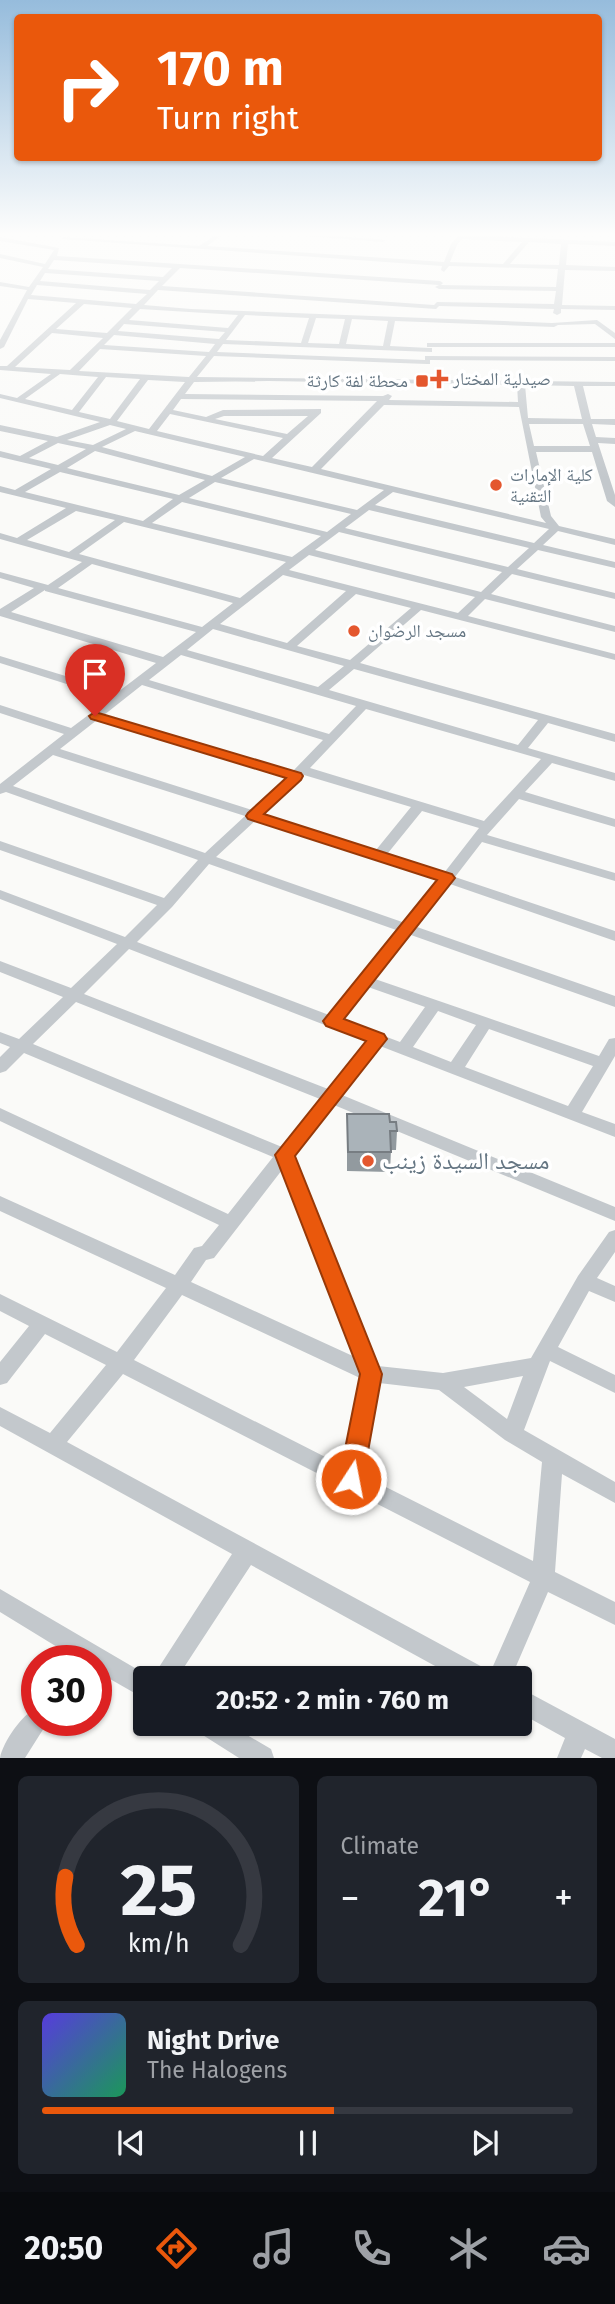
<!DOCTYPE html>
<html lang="en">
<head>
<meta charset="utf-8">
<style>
  :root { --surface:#171b24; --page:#20242c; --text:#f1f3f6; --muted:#9ea1a6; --line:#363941; --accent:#ea580c }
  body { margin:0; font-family:"Fira Sans","Noto Naskh Arabic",sans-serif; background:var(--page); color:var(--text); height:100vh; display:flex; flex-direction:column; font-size:26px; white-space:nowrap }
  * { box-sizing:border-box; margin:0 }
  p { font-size:23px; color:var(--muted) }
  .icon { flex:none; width:38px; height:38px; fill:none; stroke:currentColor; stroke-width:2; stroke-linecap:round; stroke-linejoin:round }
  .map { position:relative; height:1758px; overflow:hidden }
  .sheet { display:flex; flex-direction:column; gap:18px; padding:18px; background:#0d0f14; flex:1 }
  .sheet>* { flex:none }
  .banner { position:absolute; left:14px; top:14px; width:588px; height:147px; border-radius:7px; box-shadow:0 2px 5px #0004; background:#ea580c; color:#fff; overflow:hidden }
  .speed { position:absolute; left:21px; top:1645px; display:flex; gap:14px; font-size:35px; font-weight:700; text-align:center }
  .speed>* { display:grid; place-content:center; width:91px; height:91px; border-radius:50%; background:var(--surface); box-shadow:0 2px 5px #0004; line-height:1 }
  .speed .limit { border:10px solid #d22; background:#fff; color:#111 }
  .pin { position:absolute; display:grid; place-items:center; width:60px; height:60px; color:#fff; margin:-72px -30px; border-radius:50% 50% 50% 0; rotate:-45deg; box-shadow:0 0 7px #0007 }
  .pin .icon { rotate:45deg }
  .me { position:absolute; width:77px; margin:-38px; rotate:11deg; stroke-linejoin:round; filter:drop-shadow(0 0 5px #0008) }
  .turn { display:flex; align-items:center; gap:24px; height:147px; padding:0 28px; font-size:32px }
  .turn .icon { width:91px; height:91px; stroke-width:2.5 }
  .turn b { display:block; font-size:49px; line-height:60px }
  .big { font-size:52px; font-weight:700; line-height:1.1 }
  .sheet .tile { flex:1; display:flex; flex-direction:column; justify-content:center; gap:10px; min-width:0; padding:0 24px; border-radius:10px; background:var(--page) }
  .sheet .dial { align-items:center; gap:0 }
  .dial svg { height:182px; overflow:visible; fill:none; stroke:var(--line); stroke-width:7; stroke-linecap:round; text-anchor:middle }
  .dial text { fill:var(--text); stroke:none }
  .song { display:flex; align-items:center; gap:21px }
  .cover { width:84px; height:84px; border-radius:10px; background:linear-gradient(135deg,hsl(250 70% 55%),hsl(150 70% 35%)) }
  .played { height:7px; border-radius:4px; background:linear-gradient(90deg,var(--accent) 55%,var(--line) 55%) }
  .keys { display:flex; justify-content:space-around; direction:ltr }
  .heat { display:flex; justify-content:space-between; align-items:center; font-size:38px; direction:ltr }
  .sheet .tiles { flex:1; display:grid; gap:18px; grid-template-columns:1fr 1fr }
  .tile:last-child { grid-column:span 2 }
  .trip { position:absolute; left:133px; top:1666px; width:399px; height:70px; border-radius:7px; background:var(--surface); box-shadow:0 2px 5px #0004; font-weight:700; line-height:70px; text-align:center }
  .tabs { display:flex; height:112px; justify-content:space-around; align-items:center; background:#090b0e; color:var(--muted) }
  .tabs .icon { width:49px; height:49px }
  .tabs .on { color:var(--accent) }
  .tabs b { font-size:32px; color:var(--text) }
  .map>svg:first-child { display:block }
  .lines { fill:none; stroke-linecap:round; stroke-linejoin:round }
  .minor { fill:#c3c8cc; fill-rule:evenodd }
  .wall { fill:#929a9f }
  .building { fill:#aab3b9; stroke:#777d82; stroke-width:2 }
  .route { fill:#ea580c; stroke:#983908; stroke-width:2 }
  .poi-dot { fill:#e4572e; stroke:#fff; stroke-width:2.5 }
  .labels { text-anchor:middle; stroke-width:7; stroke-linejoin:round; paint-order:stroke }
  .far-poi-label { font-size:18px; fill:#657683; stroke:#fff; text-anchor:start }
  .near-poi-label { font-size:24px; fill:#657683; stroke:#fff; text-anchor:start }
</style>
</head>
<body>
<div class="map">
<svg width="615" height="1758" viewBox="0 0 615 1758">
  <rect width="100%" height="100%" fill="#fafaf8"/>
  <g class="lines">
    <path class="minor" d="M220,232H227L207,246L444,262L451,244L458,236L426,232H468L465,235L615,242V246L568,244L566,265L615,267V271L565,270L562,305L615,306V310L561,309V313L557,315L553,313L554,309L439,306L436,309L158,290L144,305L191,309L552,323L597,320L615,333V339L595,324L558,325L554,327L395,321L390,346L429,348H432V352L223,344L217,352L425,360V356H428L615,357V361L430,360V364H427L214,356L197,377L615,382V386H583L591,419H615V425L592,424L596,437L615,438V444L598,443L615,495V507L607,501L592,452H536L551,516L559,526L615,539V545L558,531L543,545L615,562V568L538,550L517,569L615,593V599L512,574L491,594L615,626V632L485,599L468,616L615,654V660L421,610L360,663L615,734V742L548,723L528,748L615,773V781L552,763L525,792L615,819V827L519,799L487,835L615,873V881L482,842L455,877L615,931V941L450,884L417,927L615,996V1007L411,935L375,979L599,1056L609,1039L615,1038V1056L582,1112L615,1124V1137L380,1046L342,1095L615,1207V1221L334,1105L294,1156L378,1366L443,1373L531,1358L578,1276L609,1232L615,1230V1252L597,1278L615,1286V1302L589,1291L558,1347L615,1375V1393L550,1361L524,1430L615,1482V1503L562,1474L555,1572L615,1602V1625L548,1592L511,1678H457L251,1565L177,1678H145V1699L96,1671V1661H80L0,1612V1589L152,1678L232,1554L0,1426V1407L50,1433L106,1365L45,1334L7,1383L0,1385V1362L29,1326L0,1311V1294L117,1352L166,1288L0,1211V1196L175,1275L194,1248L202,1246L219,1225L0,1121V1108L228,1214L273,1157L24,1053L6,1071L0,1073V1057L10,1047L0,1043V1032L19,1039L63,997L0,972V961L71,988L117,944L0,899V890L125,937L157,905L0,850V841L164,898L198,860L6,792L0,794V784L64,734L0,713V705L71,728L111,698L0,663V656L118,692L156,663L0,616V609L34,588L0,578V572L48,585L82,562L0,539V533L17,538L66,508L0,492V486L15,490L51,469L0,457V451L20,456L48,441L0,431V425L57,437L100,422L0,398V394L17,398L51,374L0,370V366H7L76,303L28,299L4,347L0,349V340L27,290L0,286V282L29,287L43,267L0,258V254L45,264L54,250L0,241V237L59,248L57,256L440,281L443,283L441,285L556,287L558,269L449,266L444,272L441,270L442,266L61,239L64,237L199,246ZM462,239L522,242L503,264L450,262L457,245ZM529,242L561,244L559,265L510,264ZM54,260L172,268L163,277L48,269ZM180,268L439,285L435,287L439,289L556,291L554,304L437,302L434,305L162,286ZM45,273L159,281L150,290L40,281ZM37,285L147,294L136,304L31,295ZM84,304L132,308L107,333L56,329ZM140,309L238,315L228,328L129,320ZM245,315L309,318L301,343L226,340ZM316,318L345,319L339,344L308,343ZM352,319L388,321L383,346L346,344ZM124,324L225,332L219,339L118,331ZM52,333L103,338L70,370L15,367ZM114,335L215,344L209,352L104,345ZM100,349L206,356L189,377L79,371ZM60,374L98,377L72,410L25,399ZM106,377L140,379L110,419L79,412ZM148,380L185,382L149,429L117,421ZM268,381L517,385L518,402L389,400L392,396L388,394L383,396L185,394L194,382ZM525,385L574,386L582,419L528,418ZM181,399L377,401L312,467L272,458L321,413V409L223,410L206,417L173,410ZM384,405L519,407L541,517L546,523L321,469ZM170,414L283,438L263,456L157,431ZM224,416H308L287,434L215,419ZM529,424H583L590,446H534ZM110,425L126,429L93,445L67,440ZM135,431L245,457L212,476L102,447ZM58,443L86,449L58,465L29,458ZM95,451L205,480L179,495L67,468ZM254,459L384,490L357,510L221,478ZM60,472L173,499L143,521L25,492ZM215,482L351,514L327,532L189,498ZM393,492L549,529L534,543L375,505ZM182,502L321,536L292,557L152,523ZM369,510L529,548L508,567L345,528ZM76,511L115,520L69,552L27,540ZM124,522L286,562L240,598L79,554ZM339,532L502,572L481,592L315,550ZM309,555L475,597L458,613L289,570ZM92,564L233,603L202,627L58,588ZM283,575L346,591L287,643L220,624ZM45,590V591L196,632L163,657L11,612ZM356,594L411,608L350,660L297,646ZM213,629L344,666L318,687L187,650ZM181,655L356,706L329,734L149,680ZM354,669L538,720L518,745L329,690ZM142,685L323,740L293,771L104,715ZM366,709L541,759L484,821L310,768ZM97,720L287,777L252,810L60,749ZM53,755L245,816L205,853L13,786ZM304,775L411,807L376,850L263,814ZM422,811L479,828L444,873L388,853ZM256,820L438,880L405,923L216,857ZM209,864L399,931L329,1015L137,942L172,907ZM129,949L366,1041L328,1089L84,994ZM368,987L425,1007L400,1042L342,1020ZM76,1002L320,1099L282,1147L33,1044ZM438,1011L476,1025L451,1062L413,1047ZM489,1029L593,1066L568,1106L465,1067ZM282,1170L355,1357L191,1282L206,1260L214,1258ZM182,1295L360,1378L343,1466L134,1360ZM123,1374L530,1582L490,1673L488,1670L67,1442ZM523,1376L507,1419L464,1387ZM379,1383L439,1390L505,1440L542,1462L533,1561L362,1475Z
      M253,232H287L386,240L383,242Z
      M427,343H615V347H427Z
      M520,1688L615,1739V1758H602L585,1749L581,1758H557L565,1738L520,1713Z
      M37,1708V1720H49L25,1758H0C3,1742 22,1714 37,1708Z
      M194,1724H228L271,1749L274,1758H239L198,1732Z"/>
  </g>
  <path class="wall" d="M347,1114L390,1122L397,1131L396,1150H391L390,1172L347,1171Z"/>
  <path class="building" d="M347,1114H389L390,1122H396L397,1131H390L391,1152H348Z"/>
  <linearGradient id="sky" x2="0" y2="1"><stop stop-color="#96bcdc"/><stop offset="0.49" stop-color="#fdfdfc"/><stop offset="1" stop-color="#fdfdfc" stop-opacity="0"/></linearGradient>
  <rect width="615" height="478" fill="url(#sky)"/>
  <path class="route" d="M95,712L301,773L303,776L301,780L264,814L452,874L455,878L344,1019L384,1034L387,1039L295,1156L382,1374L363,1479L359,1487L351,1490L342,1487L339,1479L360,1374L275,1155L366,1041L326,1026L323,1021L437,880L248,819L246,816L248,813L286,778L91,719L89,716Z"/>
  <g class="poi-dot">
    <path d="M435.5 368.5h7v7h7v7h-7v7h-7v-7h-7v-7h7z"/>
    <rect x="415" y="374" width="14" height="14" rx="3.5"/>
    <circle cx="496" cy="485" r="7"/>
    <circle cx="354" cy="631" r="7"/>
    <circle cx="368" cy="1161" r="7"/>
  </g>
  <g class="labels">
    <g class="far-poi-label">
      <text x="453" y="385">صيدلية المختار</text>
      <text x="408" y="387" text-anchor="end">محطة لفة كارثة</text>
      <text x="510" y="481">كلية الإمارات<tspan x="510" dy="21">التقنية</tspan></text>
      <text x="368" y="637">مسجد الرضوان</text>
    </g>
    <g class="near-poi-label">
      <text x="382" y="1169">مسجد السيدة زينب</text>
    </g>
  </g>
</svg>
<div class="speed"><div class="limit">30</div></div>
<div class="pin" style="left:95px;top:716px;background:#d93025"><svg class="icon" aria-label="arrive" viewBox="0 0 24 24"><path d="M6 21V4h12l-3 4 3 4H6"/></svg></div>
<svg class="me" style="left:351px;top:1479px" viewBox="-20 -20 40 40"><circle r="17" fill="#ea580c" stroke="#fff" stroke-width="3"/><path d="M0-11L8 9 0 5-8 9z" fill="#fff"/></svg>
<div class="trip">20:52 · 2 min · 760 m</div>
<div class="banner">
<div class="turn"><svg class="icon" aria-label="right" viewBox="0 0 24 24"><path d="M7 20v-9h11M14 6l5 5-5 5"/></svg><div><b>170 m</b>Turn right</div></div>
</div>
</div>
<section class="sheet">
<div class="tiles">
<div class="tile dial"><svg viewBox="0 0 100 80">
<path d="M14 69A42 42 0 1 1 86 69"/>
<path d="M14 69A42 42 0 0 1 9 39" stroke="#ea580c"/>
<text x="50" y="56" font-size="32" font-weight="700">25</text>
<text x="50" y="72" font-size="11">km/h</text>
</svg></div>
<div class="tile"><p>Climate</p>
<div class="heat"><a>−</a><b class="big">21°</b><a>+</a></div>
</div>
<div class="tile">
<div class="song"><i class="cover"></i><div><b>Night Drive</b><p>The Halogens</p></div></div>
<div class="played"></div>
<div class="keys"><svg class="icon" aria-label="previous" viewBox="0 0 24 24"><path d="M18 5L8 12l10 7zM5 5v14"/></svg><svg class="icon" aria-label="pause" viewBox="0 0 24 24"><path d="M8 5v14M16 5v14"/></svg><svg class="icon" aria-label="next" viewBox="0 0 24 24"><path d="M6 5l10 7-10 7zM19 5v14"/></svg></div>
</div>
</div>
</section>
<nav class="tabs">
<b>20:50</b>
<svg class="icon on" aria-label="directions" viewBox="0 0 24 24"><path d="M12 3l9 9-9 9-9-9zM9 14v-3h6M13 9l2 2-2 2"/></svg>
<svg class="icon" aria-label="music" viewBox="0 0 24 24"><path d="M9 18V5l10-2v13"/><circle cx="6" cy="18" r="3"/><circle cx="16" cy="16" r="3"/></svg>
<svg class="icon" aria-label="phone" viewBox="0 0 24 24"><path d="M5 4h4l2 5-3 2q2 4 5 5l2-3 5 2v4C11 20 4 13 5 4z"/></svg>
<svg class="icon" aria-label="climate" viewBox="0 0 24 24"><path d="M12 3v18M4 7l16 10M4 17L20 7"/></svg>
<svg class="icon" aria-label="car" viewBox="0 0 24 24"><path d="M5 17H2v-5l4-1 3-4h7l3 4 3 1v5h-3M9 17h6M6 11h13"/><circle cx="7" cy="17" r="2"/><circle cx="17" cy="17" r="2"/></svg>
</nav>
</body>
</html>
